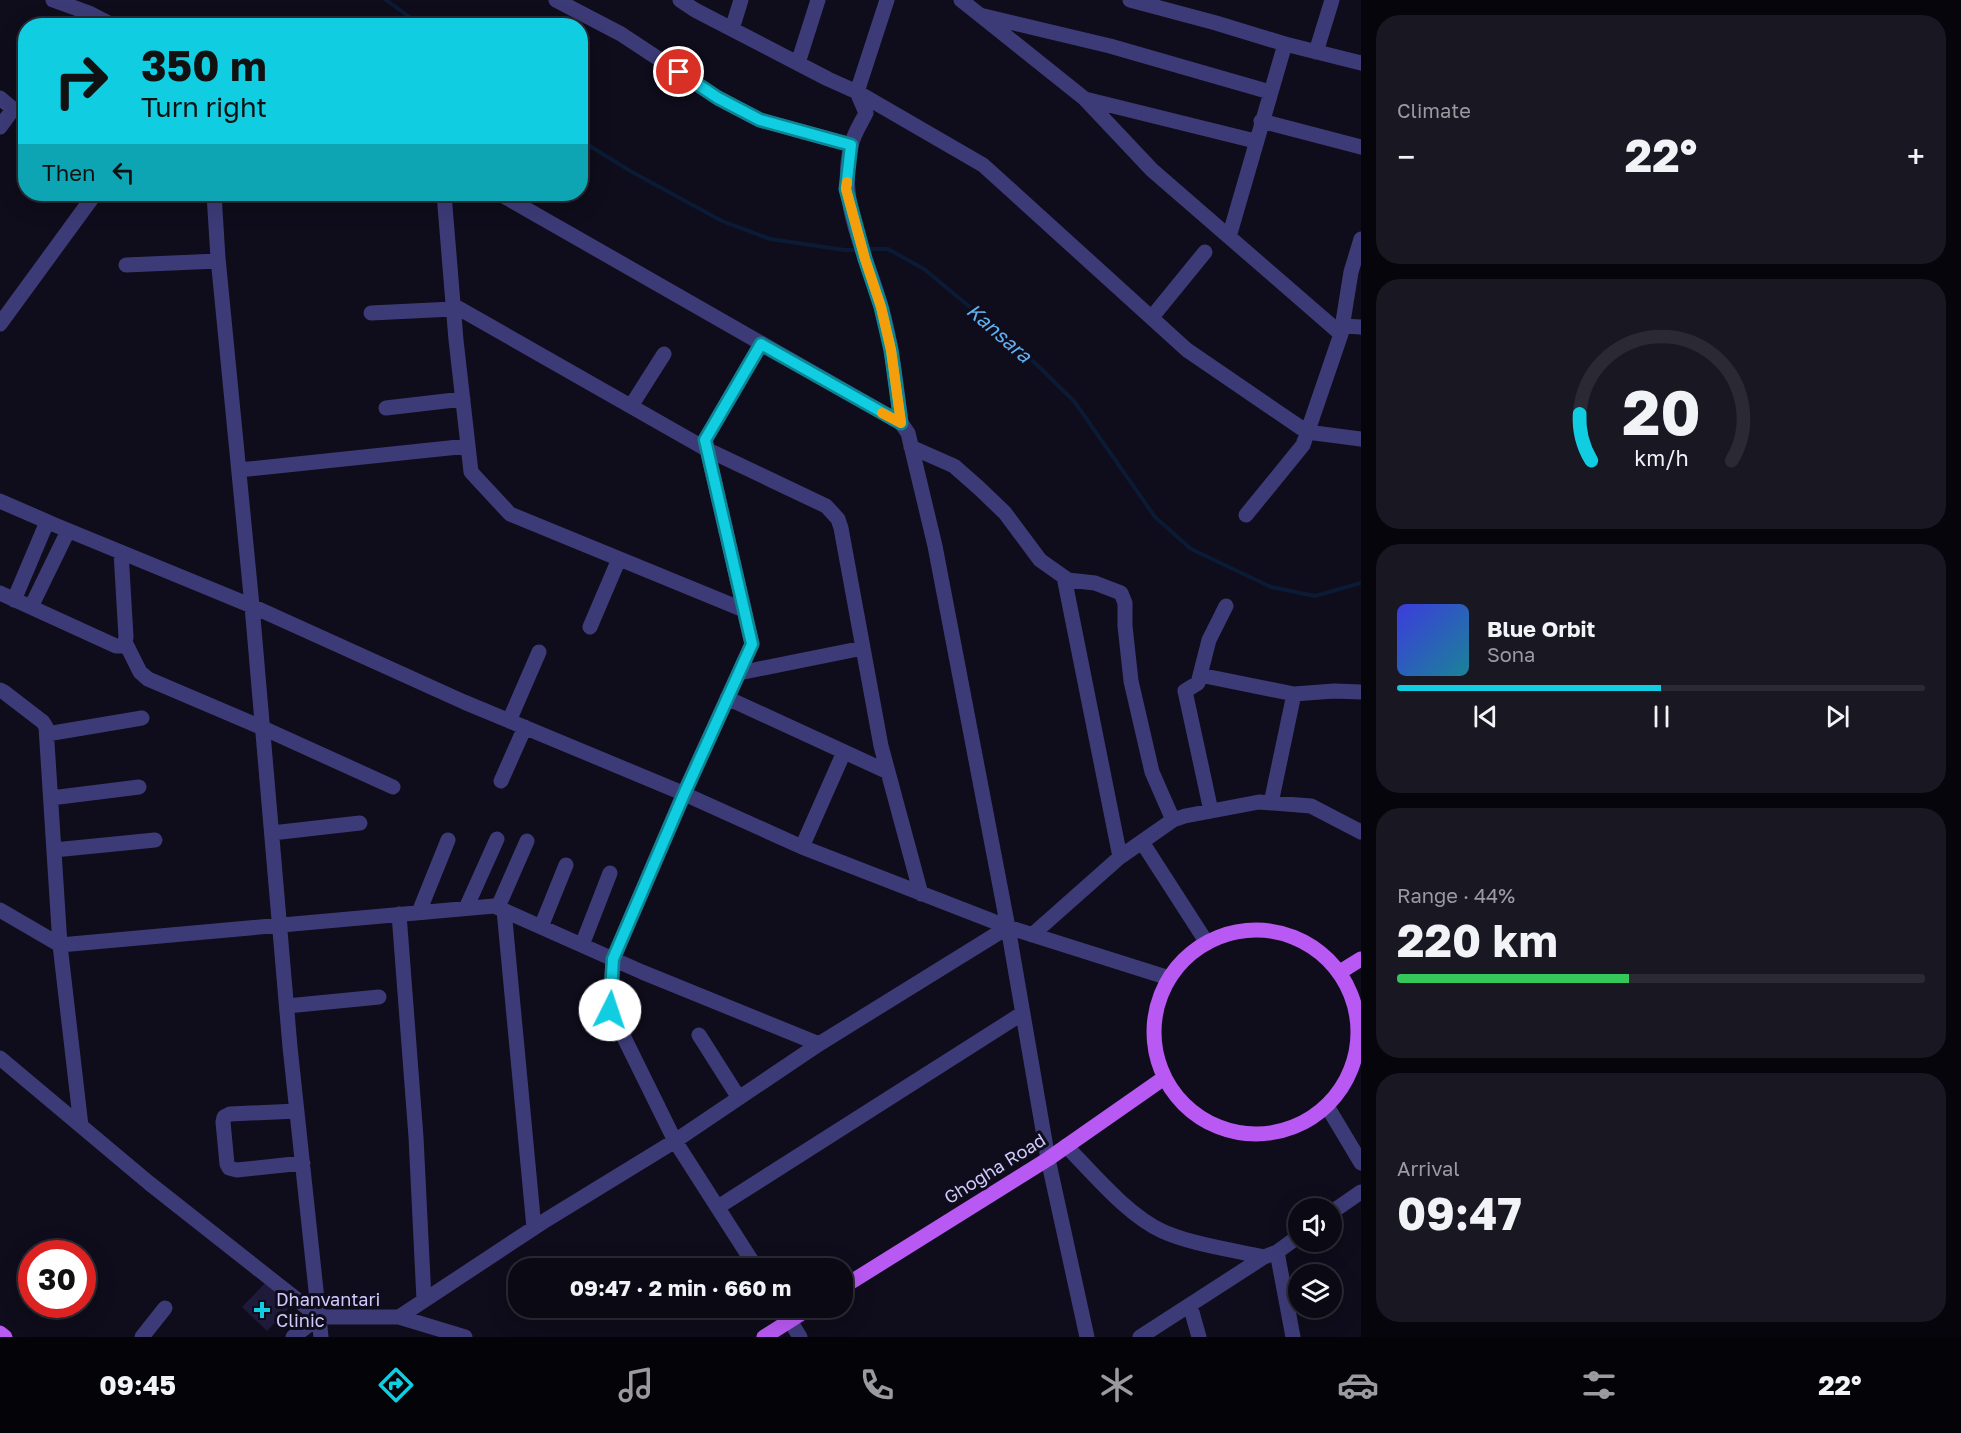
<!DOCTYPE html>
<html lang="en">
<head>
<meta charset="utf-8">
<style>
  :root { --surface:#0b0914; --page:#191722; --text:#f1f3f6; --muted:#9a9aa0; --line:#2b2a34; --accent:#11cde1 }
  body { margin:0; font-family:"Golos Text",sans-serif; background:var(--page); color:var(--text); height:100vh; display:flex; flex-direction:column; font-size:22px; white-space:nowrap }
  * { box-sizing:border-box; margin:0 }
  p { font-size:20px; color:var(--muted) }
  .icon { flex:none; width:33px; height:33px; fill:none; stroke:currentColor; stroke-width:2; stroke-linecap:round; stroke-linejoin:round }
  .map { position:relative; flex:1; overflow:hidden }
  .sheet { display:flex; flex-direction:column; gap:15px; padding:15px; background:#06050b; width:600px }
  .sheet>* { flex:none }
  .banner { position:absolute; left:18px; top:18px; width:570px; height:183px; border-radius:24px; box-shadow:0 6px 24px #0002,0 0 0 2px var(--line); background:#11cde1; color:#111; overflow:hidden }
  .buttons { position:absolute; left:1288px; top:1198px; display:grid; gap:12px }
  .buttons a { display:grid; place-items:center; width:54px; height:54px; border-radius:50%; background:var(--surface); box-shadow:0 6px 24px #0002,0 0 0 2px var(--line); font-size:30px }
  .speed { position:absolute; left:18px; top:1240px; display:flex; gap:12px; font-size:30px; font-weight:700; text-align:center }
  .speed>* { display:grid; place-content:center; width:78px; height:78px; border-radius:50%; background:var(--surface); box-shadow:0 6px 24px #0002,0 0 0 2px var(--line); line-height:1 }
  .speed .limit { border:9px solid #d22; background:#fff; color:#111 }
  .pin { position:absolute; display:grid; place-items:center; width:51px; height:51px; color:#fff; margin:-26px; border:3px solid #fff; border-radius:50%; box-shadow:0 2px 6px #0007 }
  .me { position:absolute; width:66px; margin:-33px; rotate:4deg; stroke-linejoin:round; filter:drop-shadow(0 0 4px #0008) }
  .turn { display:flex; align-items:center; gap:21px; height:126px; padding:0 24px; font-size:27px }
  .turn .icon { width:78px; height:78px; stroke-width:2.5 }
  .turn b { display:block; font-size:42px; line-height:51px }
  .then { display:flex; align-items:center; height:57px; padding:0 24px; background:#0003; gap:12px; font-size:22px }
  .big { font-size:45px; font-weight:700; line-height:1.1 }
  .sheet .card { flex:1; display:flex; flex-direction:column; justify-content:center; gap:9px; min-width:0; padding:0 21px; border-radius:24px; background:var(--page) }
  .sheet .dial { align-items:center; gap:0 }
  .dial svg { height:156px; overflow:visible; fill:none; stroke:var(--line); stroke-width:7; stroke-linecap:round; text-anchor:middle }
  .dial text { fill:var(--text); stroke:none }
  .song { display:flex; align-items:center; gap:18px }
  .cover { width:72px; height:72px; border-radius:9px; background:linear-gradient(135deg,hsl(240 70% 55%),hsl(190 70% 35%)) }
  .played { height:6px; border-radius:3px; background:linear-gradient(90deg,var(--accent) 50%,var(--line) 50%) }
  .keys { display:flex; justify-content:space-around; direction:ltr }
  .heat { display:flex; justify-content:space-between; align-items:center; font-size:33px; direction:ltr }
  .charge { height:9px; border-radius:4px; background:linear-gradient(90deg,#34c759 44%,var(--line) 0) }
  .trip { position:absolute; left:508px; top:1258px; width:345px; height:60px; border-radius:24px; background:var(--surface); box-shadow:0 6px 24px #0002,0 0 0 2px var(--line); font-weight:700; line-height:60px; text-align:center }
  .dock { display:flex; height:96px; justify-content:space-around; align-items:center; background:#040408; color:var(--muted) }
  .dock .icon { width:42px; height:42px }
  .dock .active { color:var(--accent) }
  .dock b { font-size:27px; color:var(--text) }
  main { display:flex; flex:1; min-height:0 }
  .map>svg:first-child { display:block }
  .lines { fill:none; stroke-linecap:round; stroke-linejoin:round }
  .stream { stroke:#0b1b35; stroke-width:4 }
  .building { fill:#201a3a }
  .minor { stroke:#3d3b77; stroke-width:15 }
  .major { stroke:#b959f3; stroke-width:15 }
  .route-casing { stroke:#0b8592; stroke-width:15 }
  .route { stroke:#11cde1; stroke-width:10 }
  .slow { stroke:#f59e0b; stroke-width:10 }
  .poi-dot { fill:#11cde1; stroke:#0f0c1b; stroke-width:2 }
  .labels { text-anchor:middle; stroke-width:6; stroke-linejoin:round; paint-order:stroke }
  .street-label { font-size:18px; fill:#cfcafb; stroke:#0f0c1b }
  .poi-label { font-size:18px; fill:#cfcafb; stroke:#0f0c1b; text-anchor:start }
  .water-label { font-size:20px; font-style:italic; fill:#60b0f3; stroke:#0f0c1b }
</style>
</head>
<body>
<main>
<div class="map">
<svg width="1361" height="1337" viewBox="0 0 1361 1337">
  <rect width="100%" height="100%" fill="#0f0c1b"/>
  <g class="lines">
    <path class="stream" d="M386,0L422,26
      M580,140L632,172L722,221L770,239L845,250H858
      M865,249H888L924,269L1000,332L1036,364L1074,401L1155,517L1191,549L1271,587L1315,596L1361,583"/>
  </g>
  <path class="building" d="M270,1278L295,1302L267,1331L242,1307Z"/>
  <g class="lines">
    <path class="minor" d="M53,0L89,13L92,26
      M556,0L621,34L718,98L760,120L851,145
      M680,0L695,10L828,79L857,92L887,0
      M961,0L1085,99L1255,141
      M1130,0L1216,23L1285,44
      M89,13L114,26
      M984,16L1110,46L1270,92
      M732,29L741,0
      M1316,52L1332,0
      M798,63L818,0
      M857,92L983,165L1187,350L1307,432L1361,439
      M857,92L866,113C861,123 853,135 851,146C837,200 866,255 881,306C892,344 896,384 901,423
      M0,98L13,109L0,127
      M1085,99L1152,170L1341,334
      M1261,121L1361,147
      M214,194L218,258L252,606L290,1047L321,1337
      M444,194L456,340L471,472L510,514L744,610
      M500,194L901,423L908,433L935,546L1009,933L1048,1159L1087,1337
      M1229,237L1285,44L1361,63
      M126,265L218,261
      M453,305L706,449L826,506L838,519L841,528L881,746L921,894
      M371,313L453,309
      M1152,317L1205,252
      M0,324L95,194
      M1343,326L1361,327
      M631,406L664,354
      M386,408L463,399
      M911,447L954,466L979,488L1005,513L1040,560L1064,577L1068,580L1095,583L1121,593L1125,603V626L1131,681L1152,772L1173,820L1185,816L1259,802L1311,806L1361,832
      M239,470L468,446
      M0,501L55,525L252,606L464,702L680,792L802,847L1008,927L1169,978
      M1246,515L1303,445L1341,334L1351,272L1361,239
      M1064,577L1120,857
      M0,593L116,646H122L125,642L126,637L121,552
      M14,600L47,522
      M31,607L68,531
      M590,627L619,559
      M125,642L140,672L148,679L263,728L393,787
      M739,673L863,648
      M1200,675L1294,694
      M0,690L4,692L43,722L46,727L60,945L494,906L642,972L819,1044L1008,927
      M727,698L888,772
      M509,721L539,652
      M47,734L142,718
      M501,781L525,727
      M51,798L139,787
      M1271,803L1294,694L1334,691L1361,692
      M1211,811L1185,691L1198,683L1209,640L1226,606
      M272,833L360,823
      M1142,842L1207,943
      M802,847L844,752
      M54,850L155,840
      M498,907L527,841
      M466,908L497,839
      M0,910L60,945L81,1126
      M504,910L534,1228
      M419,912L448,840
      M399,914L416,1137L424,1300
      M541,927L566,865
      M1032,935L1120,857L1173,820
      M582,945L610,873
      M287,1006L379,997
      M699,1035L739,1098
      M0,1058L149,1183L319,1317
      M1327,1106L1361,1163
      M297,1111L230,1114L224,1117L223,1122L227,1164L229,1168L237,1170L303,1163
      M1066,1146C1093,1173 1127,1215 1162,1231C1190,1244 1233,1250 1264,1257
      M718,1207L1023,1013
      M1332,1212L1361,1192
      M1277,1252L1293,1337
      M757,1269L675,1141L819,1044
      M1190,1305L1199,1337
      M782,1308L800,1337
      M399,1317L546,1220L675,1141L610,1009L613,959L684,793L752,644L705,440L761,344
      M142,1337L165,1308
      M293,1337L319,1317H399L465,1337
      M1140,1337L1264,1257L1277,1252L1299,1236"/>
    <path class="major" d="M1154 1032a102 102 0 1 1 204 0a102 102 0 1 1-204 0Z
      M1340,972L1361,959
      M843,1287L1048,1159L1164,1078
      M0,1333L5,1337
      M764,1337L810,1308"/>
  </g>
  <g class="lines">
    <g class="route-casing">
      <path id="route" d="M610,1010L613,959L684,794L752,644L705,440L761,344L901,423L891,350L881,307L865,259L846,189L851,145L760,120L718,98L679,72"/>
    </g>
    <use href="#route" class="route"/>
    <path class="slow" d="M847,182L846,189L865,259L881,307L891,350L901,423L882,413"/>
  </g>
  <path class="poi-dot" d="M259 1301h6v6h6v6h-6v6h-6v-6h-6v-6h6z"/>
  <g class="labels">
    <g class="street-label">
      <text transform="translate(995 1169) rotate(-32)" y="6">Ghogha Road</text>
    </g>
    <g class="poi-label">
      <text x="276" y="1306">Dhanvantari<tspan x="276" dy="21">Clinic</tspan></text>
    </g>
    <g class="water-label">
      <text transform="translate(999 333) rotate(41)" y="7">Kansara</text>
    </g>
  </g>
</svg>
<div class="buttons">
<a><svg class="icon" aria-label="sound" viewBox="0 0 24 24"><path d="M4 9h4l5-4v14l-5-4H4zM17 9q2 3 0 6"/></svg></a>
<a><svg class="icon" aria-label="layers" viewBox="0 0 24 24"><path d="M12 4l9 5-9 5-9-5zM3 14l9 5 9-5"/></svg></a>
</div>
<div class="speed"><div class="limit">30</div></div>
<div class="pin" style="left:679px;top:72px;background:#d93025"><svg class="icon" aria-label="arrive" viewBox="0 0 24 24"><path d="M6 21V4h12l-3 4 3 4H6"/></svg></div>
<svg class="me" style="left:610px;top:1010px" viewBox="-20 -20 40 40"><circle r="19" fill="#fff"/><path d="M0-13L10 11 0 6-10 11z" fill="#11cde1"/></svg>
<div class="trip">09:47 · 2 min · 660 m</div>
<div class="banner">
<div class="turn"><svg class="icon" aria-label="right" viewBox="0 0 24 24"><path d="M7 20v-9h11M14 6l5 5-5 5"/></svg><div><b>350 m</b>Turn right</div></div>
<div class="then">Then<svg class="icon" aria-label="left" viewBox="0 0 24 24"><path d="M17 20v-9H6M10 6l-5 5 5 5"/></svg></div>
</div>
</div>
<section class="sheet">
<div class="card"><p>Climate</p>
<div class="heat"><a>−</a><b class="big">22°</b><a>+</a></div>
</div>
<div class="card dial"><svg viewBox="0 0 100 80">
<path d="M14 69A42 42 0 1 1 86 69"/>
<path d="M14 69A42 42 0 0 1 8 45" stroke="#11cde1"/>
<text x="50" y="56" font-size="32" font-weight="700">20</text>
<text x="50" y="72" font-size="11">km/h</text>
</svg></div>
<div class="card">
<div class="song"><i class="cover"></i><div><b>Blue Orbit</b><p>Sona</p></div></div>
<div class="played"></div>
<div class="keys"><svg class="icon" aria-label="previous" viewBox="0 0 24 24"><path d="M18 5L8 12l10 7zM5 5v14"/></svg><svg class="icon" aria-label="pause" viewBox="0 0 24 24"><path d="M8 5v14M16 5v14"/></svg><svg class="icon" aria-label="next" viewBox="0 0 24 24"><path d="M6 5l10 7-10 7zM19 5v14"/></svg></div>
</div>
<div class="card"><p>Range · 44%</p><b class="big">220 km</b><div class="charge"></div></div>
<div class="card"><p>Arrival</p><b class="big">09:47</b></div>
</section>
</main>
<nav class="dock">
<b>09:45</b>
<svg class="icon active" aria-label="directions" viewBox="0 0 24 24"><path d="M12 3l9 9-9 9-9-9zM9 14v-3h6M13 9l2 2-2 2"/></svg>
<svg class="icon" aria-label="music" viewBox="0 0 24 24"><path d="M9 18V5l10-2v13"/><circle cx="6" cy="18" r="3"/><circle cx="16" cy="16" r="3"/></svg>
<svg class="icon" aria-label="phone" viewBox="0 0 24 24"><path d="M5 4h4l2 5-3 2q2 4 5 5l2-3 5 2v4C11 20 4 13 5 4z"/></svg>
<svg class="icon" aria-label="climate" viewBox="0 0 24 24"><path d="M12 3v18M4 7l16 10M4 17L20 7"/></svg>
<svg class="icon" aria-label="car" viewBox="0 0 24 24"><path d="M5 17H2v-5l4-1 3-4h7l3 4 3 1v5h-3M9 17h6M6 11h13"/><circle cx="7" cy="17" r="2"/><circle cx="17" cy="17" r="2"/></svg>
<svg class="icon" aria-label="filters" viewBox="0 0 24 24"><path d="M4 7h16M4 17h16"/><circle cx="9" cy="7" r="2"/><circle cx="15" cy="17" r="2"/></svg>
<b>22°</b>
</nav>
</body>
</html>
